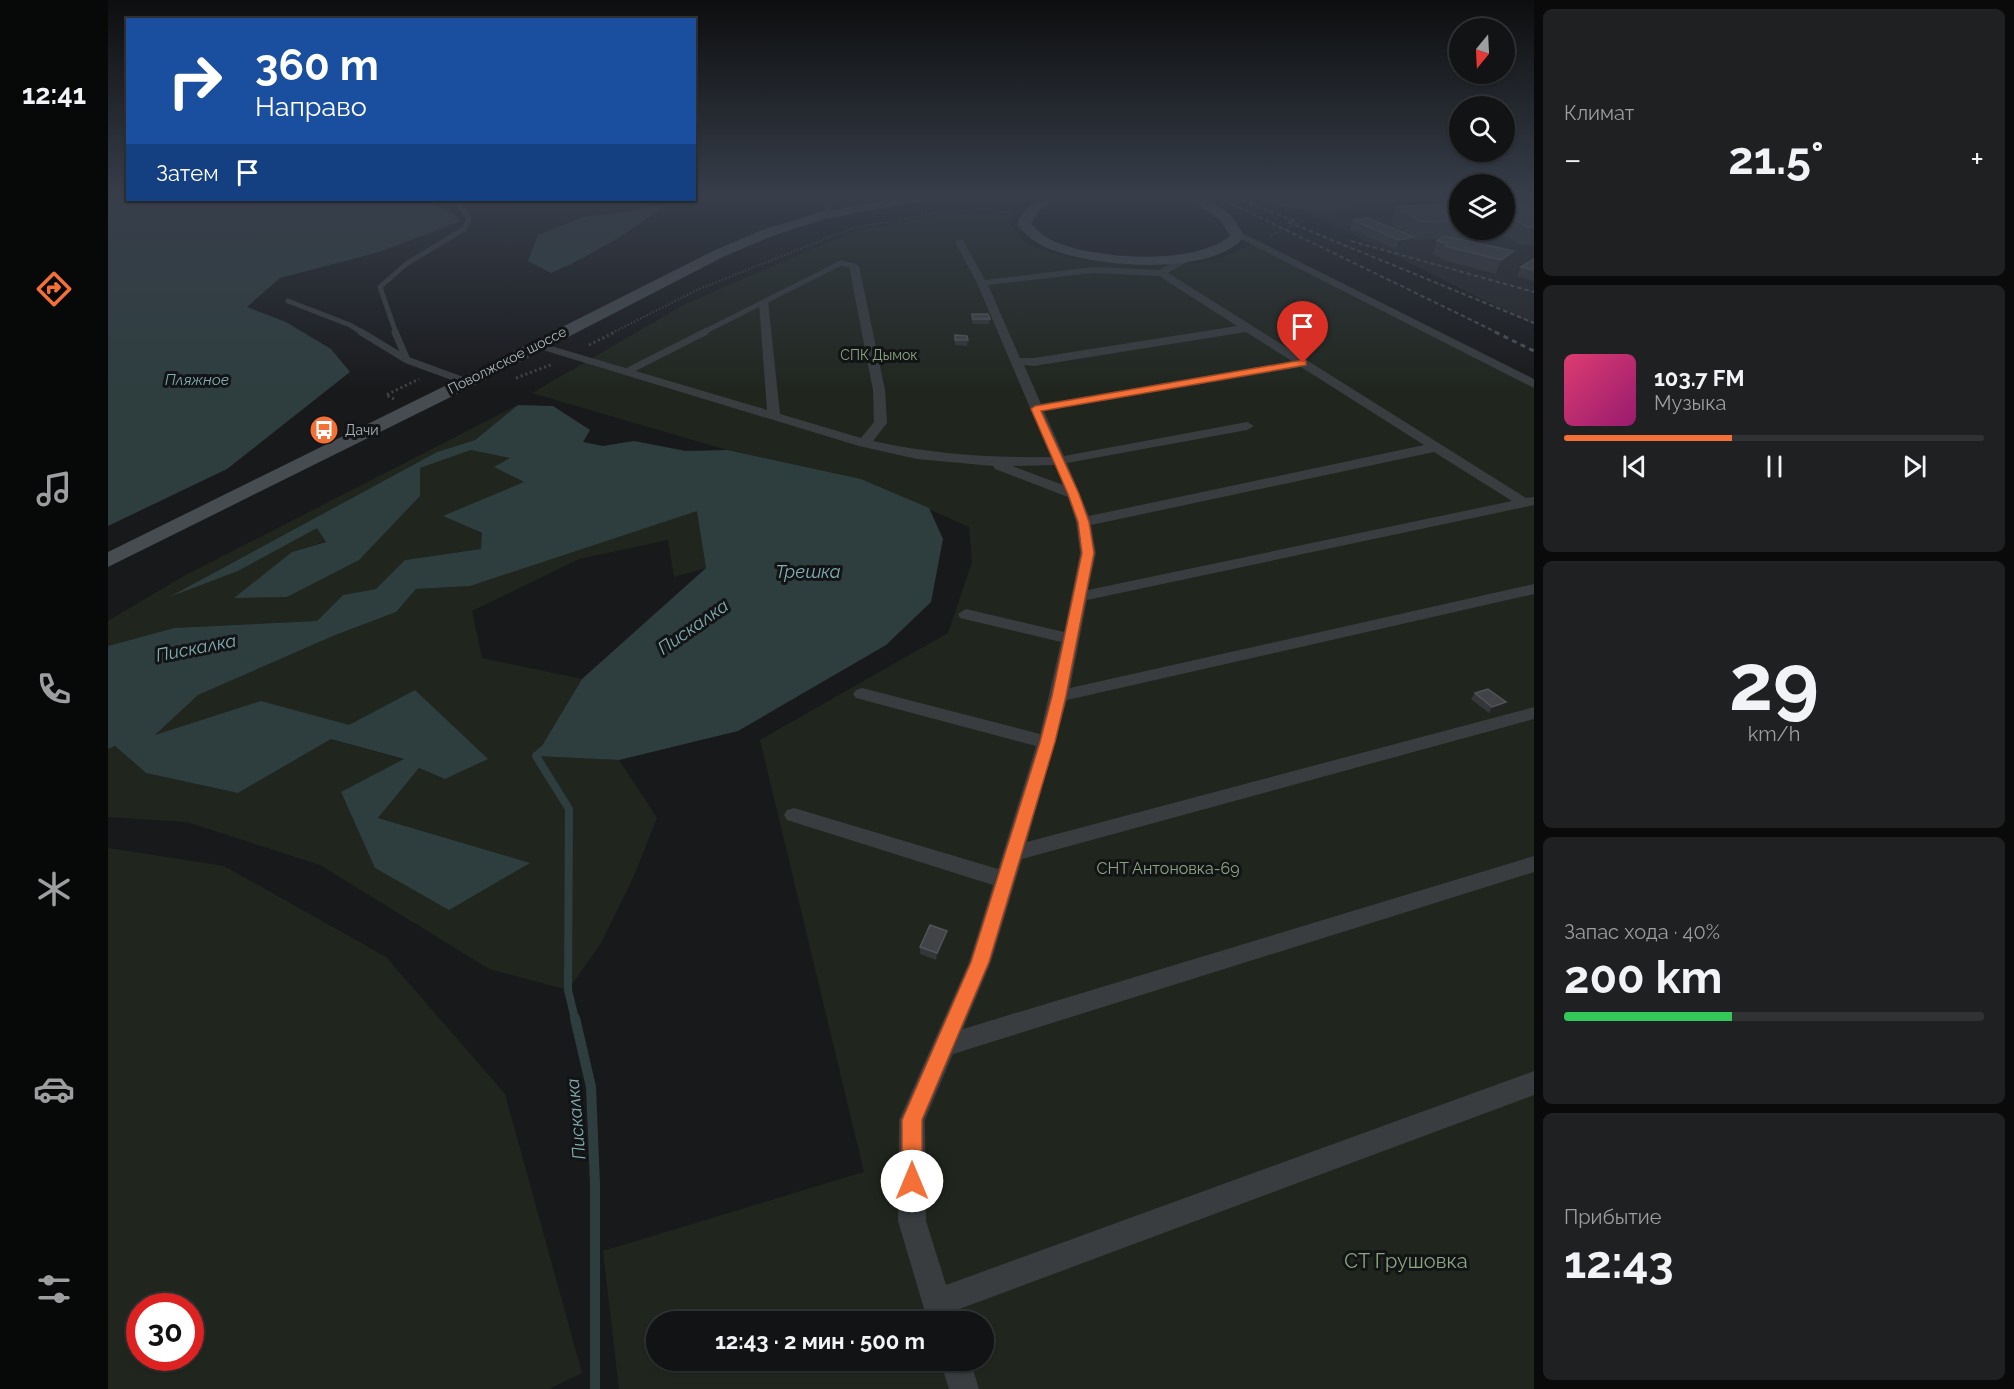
<!DOCTYPE html>
<html lang="ru">
<head>
<meta charset="utf-8">
<style>
  :root { --surface:#121314; --page:#1f2022; --text:#f1f3f6; --muted:#9c9ea0; --line:#313234; --accent:#f47037 }
  body { margin:0; font-family:Raleway,sans-serif; background:var(--page); color:var(--text); height:100vh; display:flex; flex-direction:column; font-size:22px; white-space:nowrap }
  * { box-sizing:border-box; margin:0 }
  p { font-size:20px; color:var(--muted) }
  .icon { flex:none; width:33px; height:33px; fill:none; stroke:currentColor; stroke-width:2; stroke-linecap:round; stroke-linejoin:round }
  .map { position:relative; flex:1; overflow:hidden }
  .side { display:flex; flex-direction:column; gap:9px; padding:9px; background:#0a0a0b; width:480px }
  .side>* { flex:none }
  .banner { position:absolute; left:18px; top:18px; width:570px; height:183px; border-radius:0px; box-shadow:0 2px 4px #0004,0 0 0 2px var(--line); background:#1a4fa0; color:#fff; overflow:hidden }
  .needle { width:39px; rotate:198deg }
  .tools { position:absolute; left:1341px; top:18px; display:grid; gap:12px }
  .tools a { display:grid; place-items:center; width:66px; height:66px; border-radius:50%; background:var(--surface); box-shadow:0 2px 4px #0004,0 0 0 2px var(--line); font-size:30px }
  .speed { position:absolute; left:18px; top:1293px; display:flex; gap:12px; font-size:30px; font-weight:700; text-align:center }
  .speed>* { display:grid; place-content:center; width:78px; height:78px; border-radius:50%; background:var(--surface); box-shadow:0 2px 4px #0004,0 0 0 2px var(--line); line-height:1 }
  .speed .limit { border:9px solid #d22; background:#fff; color:#111 }
  .pin { position:absolute; display:grid; place-items:center; width:51px; height:51px; color:#fff; margin:-62px -26px; border-radius:50% 50% 50% 0; rotate:-45deg; box-shadow:0 0 6px #0007 }
  .pin .icon { rotate:45deg }
  .me { position:absolute; width:66px; margin:-33px; rotate:0deg; stroke-linejoin:round; filter:drop-shadow(0 0 4px #0008) }
  .turn { display:flex; align-items:center; gap:21px; height:126px; padding:0 30px; font-size:27px }
  .turn .icon { width:78px; height:78px; stroke-width:2.5 }
  .turn b { display:block; font-size:42px; line-height:51px }
  .then { display:flex; align-items:center; height:57px; padding:0 30px; background:#0003; gap:12px; font-size:22px }
  .big { font-size:45px; font-weight:700; line-height:1.1 }
  .side .card { flex:1; display:flex; flex-direction:column; justify-content:center; gap:9px; min-width:0; padding:0 21px; border-radius:9px; background:var(--page) }
  .side .dial { align-items:center; gap:0 }
  .dial b { font-size:78px; line-height:1 }
  .song { display:flex; align-items:center; gap:18px }
  .cover { width:72px; height:72px; border-radius:9px; background:linear-gradient(135deg,hsl(340 70% 55%),hsl(320 70% 35%)) }
  .played { height:6px; border-radius:3px; background:linear-gradient(90deg,var(--accent) 40%,var(--line) 40%) }
  .keys { display:flex; justify-content:space-around; direction:ltr }
  .heat { display:flex; justify-content:space-between; align-items:center; font-size:33px; direction:ltr }
  .charge { height:9px; border-radius:4px; background:linear-gradient(90deg,#34c759 40%,var(--line) 0) }
  .trip { position:absolute; left:538px; top:1311px; width:348px; height:60px; border-radius:30px; background:var(--surface); box-shadow:0 2px 4px #0004,0 0 0 2px var(--line); font-weight:700; line-height:60px; text-align:center }
  main { display:flex; flex:1; min-height:0 }
  .dock { display:flex; flex-direction:column; width:108px; justify-content:space-around; align-items:center; background:#070808; color:var(--muted) }
  .dock .icon { width:42px; height:42px }
  .dock .on { color:var(--accent) }
  .dock b { font-size:27px; color:var(--text) }
  .map>svg:first-child { display:block }
  .built { fill:#242528 }
  .green { fill:#20261e; fill-rule:evenodd }
  .water { fill:#2e3e3f }
  .lines { fill:none; stroke-linecap:round; stroke-linejoin:round }
  .stream-far1 { stroke:#2e3e3f; stroke-width:8 }
  .stream { stroke:#2e3e3f; stroke-width:10 }
  .path-far1 { stroke:#3f4447; stroke-width:2; stroke-dasharray:1.5 2; stroke-linecap:butt }
  .path { stroke:#3f4447; stroke-width:3; stroke-dasharray:2 3; stroke-linecap:butt }
  .service-far1 { stroke:#393d40; stroke-width:5 }
  .service { stroke:#393d40; stroke-width:7 }
  .minor { fill:#393d40; fill-rule:evenodd }
  .secondary { fill:#474c50; fill-rule:evenodd }
  .rail-far1 { stroke:#4c5155; stroke-width:2; stroke-dasharray:4.5 3; stroke-linecap:butt }
  .rail { stroke:#4c5155; stroke-width:3; stroke-dasharray:5 4.5; stroke-linecap:butt }
  .wall { fill:#343639 }
  .shaded-wall { fill:#232427 }
  .building { fill:#414347; stroke:#515559; stroke-width:1.5 }
  .route { fill:#f47037; stroke:#9f4924; stroke-width:1.5 }
  .labels { text-anchor:middle; stroke-width:6; stroke-linejoin:round; paint-order:stroke }
  .far-park-label { font-size:14px; fill:#8ca582; stroke:#131416 }
  .far-street-label { font-size:14px; fill:#abb5ba; stroke:#131416 }
  .far-poi-label { font-size:14px; fill:#abb5ba; stroke:#131416; text-anchor:start }
  .far-water-label { font-size:15px; font-style:italic; fill:#82b0b5; stroke:#131416 }
  .park-label { font-size:16px; fill:#8ca582; stroke:#131416 }
  .water-label { font-size:18px; font-style:italic; fill:#82b0b5; stroke:#131416 }
  .near-park-label { font-size:20px; fill:#8ca582; stroke:#131416 }
</style>
</head>
<body>
<main>
<nav class="dock">
<b>12:41</b>
<svg class="icon on" aria-label="directions" viewBox="0 0 24 24"><path d="M12 3l9 9-9 9-9-9zM9 14v-3h6M13 9l2 2-2 2"/></svg>
<svg class="icon" aria-label="music" viewBox="0 0 24 24"><path d="M9 18V5l10-2v13"/><circle cx="6" cy="18" r="3"/><circle cx="16" cy="16" r="3"/></svg>
<svg class="icon" aria-label="phone" viewBox="0 0 24 24"><path d="M5 4h4l2 5-3 2q2 4 5 5l2-3 5 2v4C11 20 4 13 5 4z"/></svg>
<svg class="icon" aria-label="climate" viewBox="0 0 24 24"><path d="M12 3v18M4 7l16 10M4 17L20 7"/></svg>
<svg class="icon" aria-label="car" viewBox="0 0 24 24"><path d="M5 17H2v-5l4-1 3-4h7l3 4 3 1v5h-3M9 17h6M6 11h13"/><circle cx="7" cy="17" r="2"/><circle cx="17" cy="17" r="2"/></svg>
<svg class="icon" aria-label="filters" viewBox="0 0 24 24"><path d="M4 7h16M4 17h16"/><circle cx="9" cy="7" r="2"/><circle cx="15" cy="17" r="2"/></svg>
</nav>
<div class="map">
<svg width="1426" height="1389" viewBox="0 0 1426 1389">
  <rect width="100%" height="100%" fill="#18191b"/>
  <path class="built" d="M1225,197H1351L1352,230H1396L1397,197H1426V325L1173,199Z"/>
  <path class="green" d="M894,212H905L902,224C907,229 912,238 917,242C952,265 1078,271 1117,256C1127,253 1136,247 1146,242L1426,385V1389H511L495,1251L756,1172L652,740L840,633L864,562L861,527L753,479L619,450L424,393L579,303L749,230L845,213ZM549,1322H876V1360H549Z
    M410,405L367,440L329,452L66,594L130,571L209,527L219,541L184,552L179,597L251,559L312,496V468L363,450L403,458L387,467L417,483L336,516L375,534L373,549L297,560L268,589L235,595L209,621L66,628L0,646V621L74,577Z
    M590,510L598,568L566,577L560,540L471,559L364,611L374,658L474,679L429,756L511,760L549,818L525,878L493,943L460,990L381,969L212,865L79,822L0,817V749L7,746L38,773L130,793L223,739L297,760L233,792L267,868L341,909L421,863L270,818L311,768L337,779L379,759L307,690L241,726L153,701L46,736L90,695L225,636L288,612L308,589L362,586Z
    M0,848L116,866L278,957L397,1094L474,1373L441,1389H0ZM82,1306V1358H32V1306Z"/>
  <path class="water" d="M0,197H19L20,200H315L345,213L353,221L271,252L172,278L139,307L178,322L223,349L242,372L119,469L0,526Z
    M557,205C523,232 484,255 443,273L420,261L430,235L475,217L519,212L541,206Z
    M410,405L445,406L482,430L475,442L495,446L526,441L578,451L619,450L753,479L821,508L835,539L823,602L778,645L630,731L511,760L428,756L474,679L598,568L589,511L362,586L308,589L288,612L225,636L90,695L47,735L153,701L241,725L307,690L380,759L337,779L311,768L270,818L422,863L341,910L267,868L233,792L296,759L223,739L130,793L38,773L7,746L0,749V646L66,628L209,621L235,595L268,589L297,560L373,549L374,533L335,516L416,482L386,467L402,458L363,450L312,468V496L251,560L179,597L126,598L184,552L218,542L209,528L130,571L61,597L329,452L367,440Z"/>
  <g class="lines">
    <path class="stream-far1" d="M435,750L428,756L461,809L460,990L467,1019"/>
    <path class="stream" d="M467,1018L483,1087L487,1184V1389"/>
    <path class="path-far1" d="M1162,236L1196,220
      M504,333L591,289L745,228L818,215L872,209L906,213"/>
    <path class="path" d="M481,345L507,332
      M408,378L445,364
      M286,399L278,395L311,379"/>
    <path class="service-far1" d="M712,197L722,205L715,216
      M180,301L242,325L255,333
      M288,333L272,287L298,264L356,229L361,219L348,200
      M594,333L733,263L746,266"/>
    <path class="service" d="M253,332L299,360
      M287,332L299,360L359,382
      M520,371L597,332"/>
    <path class="minor" d="M1147,197L1207,203L1316,197C1308,202 1295,202 1285,203C1250,206 1176,217 1147,197Z
      M1128,230L1426,379V388L1125,235V231Z
      M849,240H855L877,280L985,267L1051,270L1080,254H1086V258L1060,273L1418,498L1426,497V505L979,600L962,688L1426,584V594L959,700L919,842L1426,707V719L914,859L883,962L855,1029L1426,856V872L845,1054L817,1120L818,1221L838,1285L1426,1071V1095L846,1311L850,1322H820L790,1221L791,1120L861,962L885,885L679,820L676,815L679,810L686,808L890,869L928,746L748,698L745,694L748,690L754,688L932,734L953,642L852,618L850,614L858,609L956,632L972,553L968,522L960,497L887,469L885,466L809,459L751,446L425,347L423,345L425,343H433L659,410L651,303L652,301H660L672,414L753,438L766,422L765,390L741,266L746,263L751,266L777,390L779,423L765,441C824,454 882,458 943,457L869,283L847,242ZM985,273L1051,276L1129,326L926,358H912L880,285ZM1138,332L1184,361L933,404L916,365L926,366ZM1193,367L1316,445L981,516L959,463L1139,430L1146,426L1139,422L956,456L936,411ZM1326,452L1404,501L980,590L988,553L983,525ZM947,465L955,485L904,466Z
      M832,1360H862L871,1389H841Z"/>
    <path class="secondary" d="M792,197H818L812,201L717,219L664,236L615,257L365,386L0,567V552L353,378L605,251L654,230L710,213Z
      M935,197H953L931,210L923,224C931,232 939,239 950,243C992,259 1085,266 1122,236L1113,221L1079,197C1105,197 1126,212 1136,237C1103,278 980,267 937,247C927,243 919,235 911,228L909,225C914,211 922,203 935,197Z"/>
    <path class="rail-far1" d="M1110,197L1390,333
      M1134,200L1189,222
      M1180,222L1426,323
      M1243,241L1426,292"/>
    <path class="rail" d="M1387,332L1426,351"/>
  </g>
  <path class="wall" d="M1426,202V245H1412L1399,237L1349,239L1406,251L1401,265L1388,274L1332,259L1333,257L1324,255L1329,241L1332,239L1307,240L1305,239L1303,247L1288,249L1242,229L1245,220L1297,233L1283,224L1289,206L1352,204V230H1396V203Z
    M1426,259V281L1409,276L1413,267Z
    M864,314L882,319L881,324H865L863,319Z
    M847,335L860,340L859,346L847,345Z
    M1367,693L1394,709L1381,713L1363,699Z
    M838,937L828,960L812,954V947Z"/>
  <path class="shaded-wall" d="M1306,237L1303,247L1288,249L1291,240Z
    M1406,251L1401,265L1388,274L1393,260Z
    M1398,702L1394,709L1381,713L1384,707Z
    M839,931L838,937L828,960L829,953Z"/>
  <path class="building" d="M1426,202V227H1419L1406,219L1396,220V203Z
    M1352,204V221L1313,222L1289,206Z
    M1260,218L1306,237L1291,240L1245,220Z
    M1337,236L1406,251L1393,260L1337,246L1340,244L1329,241Z
    M1426,259V270L1413,267Z
    M864,314H880L882,319H865Z
    M847,335L859,336L860,340H847Z
    M1380,689L1398,702L1384,707L1367,693Z
    M822,925L839,931L829,953L812,947Z"/>
  <linearGradient id="sky" x2="0" y2="1"><stop stop-color="#0d0e0f"/><stop offset="0.5" stop-color="#373e4a"/><stop offset="1" stop-color="#373e4a" stop-opacity="0"/></linearGradient>
  <rect width="1426" height="392" fill="url(#sky)"/>
  <path class="route" d="M1195,360L1198,361V365L933,411L971,494L981,522L986,553L958,696L947,742L881,962L814,1120V1181L811,1188L804,1191L797,1188L794,1181V1120L863,962L932,742L944,696L974,553L970,522L960,494L923,409L927,406Z"/>
  <defs>
    <g id="bus-disc" transform="scale(1.5)"><circle r="9.5" fill="#f47037" stroke="#131416"/><path d="M-5-6H5V4H4V6H2V4H-2V6H-4V4H-5ZM-3.5-4V0h7V-4ZM-3.5 1.2v1.5H-2V1.2ZM2 1.2v1.5H3.5V1.2Z" fill="#fff"/></g>
  </defs>
  <g fill-rule="evenodd">
    <use href="#bus-disc" x="216" y="430"/>
  </g>
  <g class="labels">
    <g class="far-park-label">
      <text x="771" y="360">СПК Дымок</text>
    </g>
    <g class="far-street-label">
      <text transform="translate(399 360) rotate(-27)" y="5">Поволжское шоссе</text>
    </g>
    <g class="far-poi-label">
      <text x="237" y="435">Дачи</text>
    </g>
    <g class="far-water-label">
      <text x="89" y="385">Пляжное</text>
    </g>
    <g class="park-label">
      <text x="1060" y="874">СНТ Антоновка-69</text>
    </g>
    <g class="water-label">
      <text x="700" y="578">Трешка</text>
      <text transform="translate(585 627) rotate(-35)" y="6">Пискалка</text>
      <text transform="translate(88 648) rotate(-11)" y="6">Пискалка</text>
      <text transform="translate(468 1119) rotate(-95)" y="6">Пискалка</text>
    </g>
    <g class="near-park-label">
      <text x="1298" y="1268">СТ Грушовка</text>
    </g>
  </g>
</svg>
<div class="tools">
<a><svg class="needle" viewBox="-14 -14 28 28"><path d="M0-13l5 13h-10z" fill="#e53935"/><path d="M0 13l5-13h-10z" fill="#9c9ea0"/></svg></a>
<a><svg class="icon" aria-label="search" viewBox="0 0 24 24"><circle cx="10" cy="10" r="6"/><path d="M15 15l6 6"/></svg></a>
<a><svg class="icon" aria-label="layers" viewBox="0 0 24 24"><path d="M12 4l9 5-9 5-9-5zM3 14l9 5 9-5"/></svg></a>
</div>
<div class="speed"><div class="limit">30</div></div>
<div class="pin" style="left:1195px;top:363px;background:#d93025"><svg class="icon" aria-label="arrive" viewBox="0 0 24 24"><path d="M6 21V4h12l-3 4 3 4H6"/></svg></div>
<svg class="me" style="left:804px;top:1181px" viewBox="-20 -20 40 40"><circle r="19" fill="#fff"/><path d="M0-13L10 11 0 6-10 11z" fill="#f47037"/></svg>
<div class="trip">12:43 · 2 мин · 500 m</div>
<div class="banner">
<div class="turn"><svg class="icon" aria-label="right" viewBox="0 0 24 24"><path d="M7 20v-9h11M14 6l5 5-5 5"/></svg><div><b>360 m</b>Направо</div></div>
<div class="then">Затем<svg class="icon" aria-label="arrive" viewBox="0 0 24 24"><path d="M6 21V4h12l-3 4 3 4H6"/></svg></div>
</div>
</div>
<section class="side">
<div class="card"><p>Климат</p>
<div class="heat"><a>−</a><b class="big">21.5°</b><a>+</a></div>
</div>
<div class="card">
<div class="song"><i class="cover"></i><div><b>103.7 FM</b><p>Музыка</p></div></div>
<div class="played"></div>
<div class="keys"><svg class="icon" aria-label="previous" viewBox="0 0 24 24"><path d="M18 5L8 12l10 7zM5 5v14"/></svg><svg class="icon" aria-label="pause" viewBox="0 0 24 24"><path d="M8 5v14M16 5v14"/></svg><svg class="icon" aria-label="next" viewBox="0 0 24 24"><path d="M6 5l10 7-10 7zM19 5v14"/></svg></div>
</div>
<div class="card dial"><b>29</b><p>km/h</p></div>
<div class="card"><p>Запас хода · 40%</p><b class="big">200 km</b><div class="charge"></div></div>
<div class="card"><p>Прибытие</p><b class="big">12:43</b></div>
</section>
</main>
</body>
</html>
